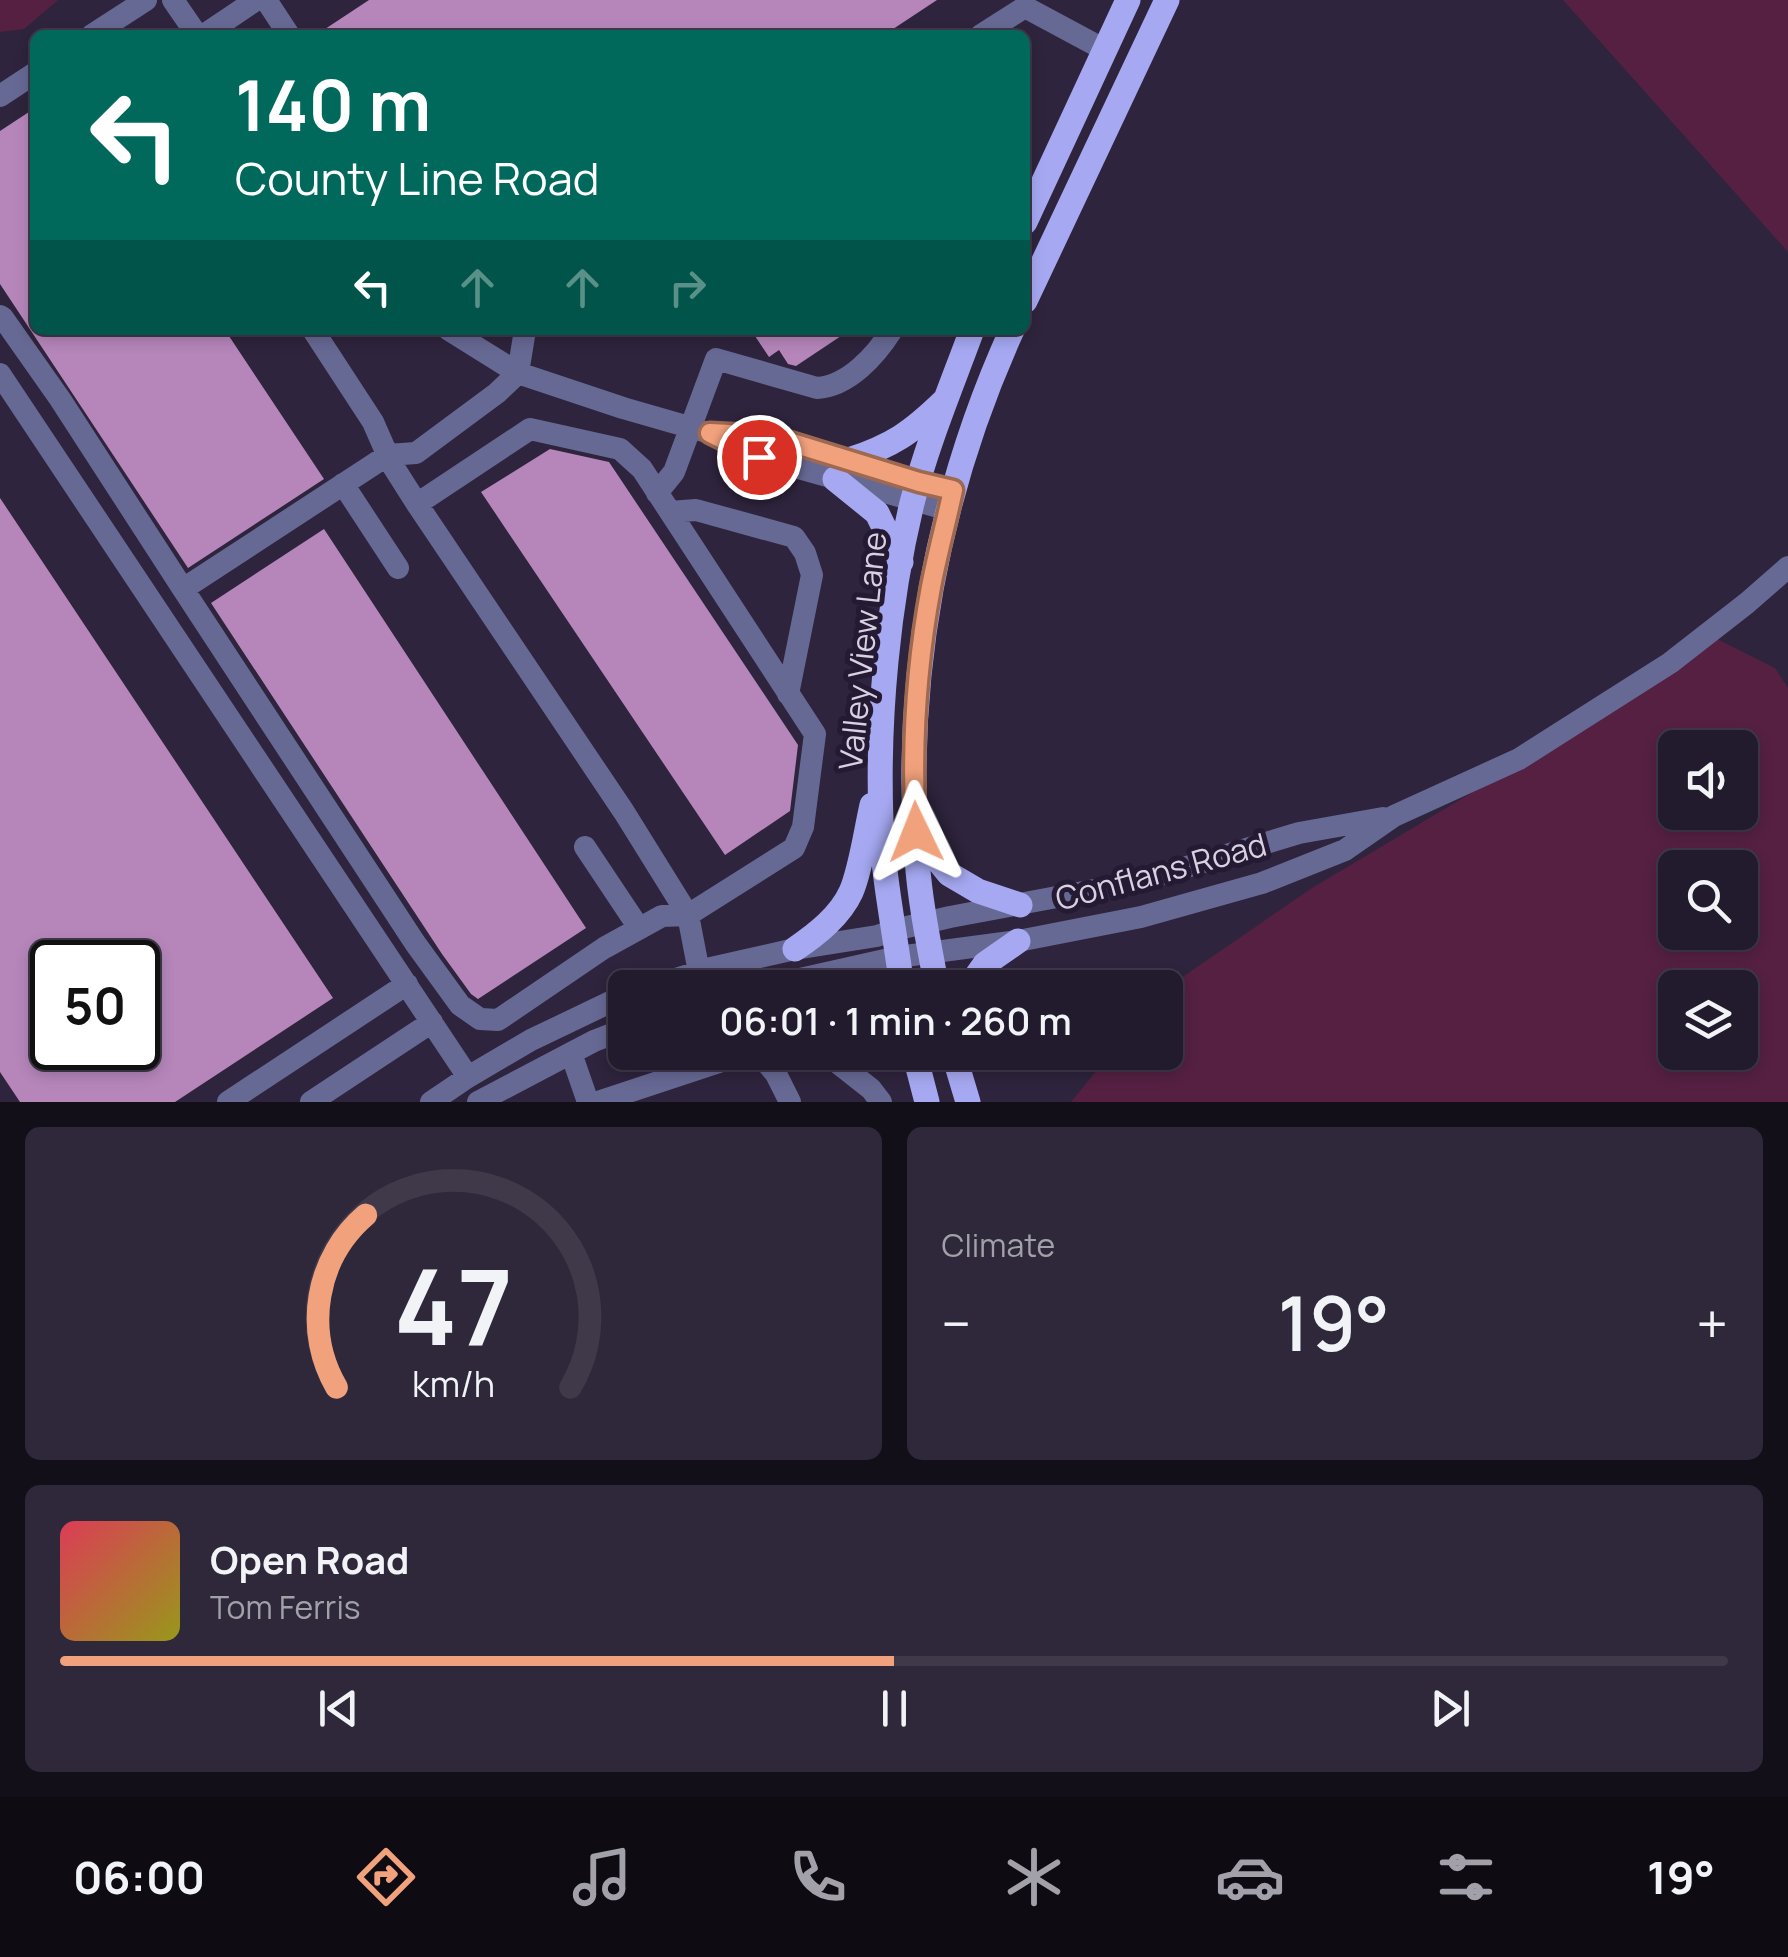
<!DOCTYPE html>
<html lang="en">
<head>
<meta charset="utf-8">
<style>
  :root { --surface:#221b2e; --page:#2e283a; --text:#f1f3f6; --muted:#a2a1aa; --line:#3f394a; --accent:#f1a17c }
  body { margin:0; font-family:Manrope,sans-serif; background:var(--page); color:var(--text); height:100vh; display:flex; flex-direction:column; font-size:38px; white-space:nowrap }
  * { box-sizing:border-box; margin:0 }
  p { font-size:32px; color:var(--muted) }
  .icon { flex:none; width:55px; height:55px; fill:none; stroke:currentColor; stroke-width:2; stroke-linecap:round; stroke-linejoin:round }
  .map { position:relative; height:1102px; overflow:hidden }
  .side { display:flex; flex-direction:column; gap:25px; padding:25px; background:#130f19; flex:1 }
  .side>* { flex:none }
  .top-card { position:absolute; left:30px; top:30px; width:1000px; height:305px; border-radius:15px; box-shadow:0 5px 15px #0003,0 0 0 2px var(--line); background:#00695c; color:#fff; overflow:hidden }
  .fabs { position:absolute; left:1658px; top:730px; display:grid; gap:20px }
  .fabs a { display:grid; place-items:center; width:100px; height:100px; border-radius:15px; background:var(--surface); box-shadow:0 5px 15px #0003,0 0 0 2px var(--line); font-size:50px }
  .speed { position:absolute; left:30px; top:940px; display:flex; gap:20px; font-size:50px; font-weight:700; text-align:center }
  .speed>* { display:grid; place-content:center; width:130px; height:130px; border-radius:50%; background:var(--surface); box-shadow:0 5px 15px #0003,0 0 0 2px var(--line); line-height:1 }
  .speed .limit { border:5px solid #111; border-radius:15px; background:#fff; color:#111 }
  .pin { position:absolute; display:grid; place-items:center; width:85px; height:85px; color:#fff; margin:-42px; border:5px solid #fff; border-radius:50%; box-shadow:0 2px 10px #0007 }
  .me { position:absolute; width:110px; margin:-55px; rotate:358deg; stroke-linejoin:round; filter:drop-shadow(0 0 8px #0008) }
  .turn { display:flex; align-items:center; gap:35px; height:210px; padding:0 40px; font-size:45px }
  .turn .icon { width:130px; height:130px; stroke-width:2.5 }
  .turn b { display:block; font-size:70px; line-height:85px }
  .lanes { display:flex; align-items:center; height:95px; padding:0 40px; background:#0003; justify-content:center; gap:50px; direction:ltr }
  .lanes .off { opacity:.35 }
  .big { font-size:75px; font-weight:600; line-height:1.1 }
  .side .tile { flex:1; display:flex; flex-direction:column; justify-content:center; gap:15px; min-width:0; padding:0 35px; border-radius:15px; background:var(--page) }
  .side .dial { align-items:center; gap:0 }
  .dial svg { height:260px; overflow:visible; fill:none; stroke:var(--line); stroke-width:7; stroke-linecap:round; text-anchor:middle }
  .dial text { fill:var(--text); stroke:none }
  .song { display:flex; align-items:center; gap:30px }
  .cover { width:120px; height:120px; border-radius:15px; background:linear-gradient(135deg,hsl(350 70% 55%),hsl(60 70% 35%)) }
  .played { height:10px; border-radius:5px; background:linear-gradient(90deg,var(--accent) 50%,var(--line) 50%) }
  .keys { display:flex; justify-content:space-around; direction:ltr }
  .heat { display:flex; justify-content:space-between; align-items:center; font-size:55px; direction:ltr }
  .side .tiles { flex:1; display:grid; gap:25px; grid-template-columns:1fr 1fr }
  .tile:last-child { grid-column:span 2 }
  .trip { position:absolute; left:608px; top:970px; width:575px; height:100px; border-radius:15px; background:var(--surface); box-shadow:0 5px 15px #0003,0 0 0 2px var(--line); font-weight:600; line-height:100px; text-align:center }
  .dock { display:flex; height:160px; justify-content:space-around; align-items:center; background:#0e0b12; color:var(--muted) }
  .dock .icon { width:70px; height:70px }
  .dock .active { color:var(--accent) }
  .dock b { font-size:45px; color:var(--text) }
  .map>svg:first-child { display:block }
  .green { fill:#562043; fill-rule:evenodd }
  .building { fill:#b686bb; fill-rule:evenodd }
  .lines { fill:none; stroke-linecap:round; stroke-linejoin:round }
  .minor { stroke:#676995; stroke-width:22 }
  .major { stroke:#a6a9f2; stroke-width:25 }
  .route-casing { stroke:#9d6951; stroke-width:25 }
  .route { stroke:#f1a17c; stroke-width:18 }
  .labels { text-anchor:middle; stroke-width:10; stroke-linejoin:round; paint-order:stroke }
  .street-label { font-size:32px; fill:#d7d1e2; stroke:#251a33 }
</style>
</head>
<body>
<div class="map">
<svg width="1788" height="1102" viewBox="0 0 1788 1102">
  <rect width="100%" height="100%" fill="#2e243d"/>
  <path class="green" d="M0,0H58L24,29L0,32Z
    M1563,0H1788V252Z
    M1711,636L1775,668L1788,688V1102H1071L1111,1053L1165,1052V989L1312,888L1515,767ZM1675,748H1740V812H1675ZM1675,868H1740V932H1675ZM1675,988H1740V1052H1675Z"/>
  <path class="building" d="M369,0H937L884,35H316Z
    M35,108V330H225L324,479L188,568L0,284V131Z
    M751,330H850L796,366L788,364L779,350L769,357Z
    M550,449L609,462L798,745L790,811L725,855L481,492Z
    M0,498L333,998L175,1102H20L0,1072ZM52,962H138V1048H52Z
    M324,529L586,928L478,999L471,994L442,954L211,603Z"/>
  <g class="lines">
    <path class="minor" d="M173,0L197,35
      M266,0L289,35
      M92,35L146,0
      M204,35L256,0
      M981,35L1025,7L1105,50
      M0,96L35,73
      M0,316L3,318L60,399L183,589L388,455L416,453L497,393L518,373L525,330
      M313,330L373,422L391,463L417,504L624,812L688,915L699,972
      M449,330L518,373L623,408L710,433L759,457L949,510
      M0,374L468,1077
      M718,433L770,436L919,482L953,490
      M343,484L398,568
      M657,493L674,472L716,359L817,388C849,386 876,355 892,330
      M670,512L696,510L794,537L805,553L812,575L788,694
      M183,589L415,943L460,1005L480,1019L498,1020L604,948L662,916L688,915L794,848L803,827L815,734L642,469L620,449L530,429L417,504
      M585,847L639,928
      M647,988L711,968L795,949L877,936L894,930L950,917L1137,882L1299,833L1383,818
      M760,988L898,957L1018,941L1141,917L1262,883L1345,850L1394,816L1519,759L1670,663L1747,603L1788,567
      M824,1052L871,1089L881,1102
      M571,1053L588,1102
      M228,1102L407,984
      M311,1102L432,1022
      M431,1102L468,1077L531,1040L625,995
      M478,1102L594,1041L625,1029
      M598,1102L740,1055L766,1062L776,1074L790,1102"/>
    <path class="major" d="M1025,222L1128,0
      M1025,301L1167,0
      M849,460C892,446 911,433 944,401
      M835,479L877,513L901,562
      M915,832L949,874L978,891L1020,905
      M795,949C817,934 840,916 851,892C861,869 866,831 872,805
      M789,981L807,988
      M902,988C895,932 883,877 881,821C877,718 888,603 912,503C927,444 951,387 972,330
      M937,988C929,945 920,902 917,859C903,678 937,495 1012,330
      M968,988L985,964L1018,941
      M914,1052L927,1102
      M953,1052L968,1102"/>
  </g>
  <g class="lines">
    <g class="route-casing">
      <path id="route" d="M759,457L710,433L770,436L919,482L953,490C946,523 937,555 931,587C916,668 911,750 916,832"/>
    </g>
    <use href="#route" class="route"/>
  </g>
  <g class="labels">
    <g class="street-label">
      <text transform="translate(863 651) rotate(-84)" y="11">Valley View Lane</text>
      <text transform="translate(1161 872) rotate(-15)" y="11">Conflans Road</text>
    </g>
  </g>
</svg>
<div class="fabs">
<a><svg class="icon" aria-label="sound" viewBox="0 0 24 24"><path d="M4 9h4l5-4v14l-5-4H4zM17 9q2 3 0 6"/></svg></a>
<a><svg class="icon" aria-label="search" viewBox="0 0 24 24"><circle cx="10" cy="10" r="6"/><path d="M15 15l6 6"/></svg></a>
<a><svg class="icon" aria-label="layers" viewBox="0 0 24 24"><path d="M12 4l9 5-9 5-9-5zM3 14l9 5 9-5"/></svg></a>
</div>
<div class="speed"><div class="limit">50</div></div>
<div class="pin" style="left:759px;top:457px;background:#d93025"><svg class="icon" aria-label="arrive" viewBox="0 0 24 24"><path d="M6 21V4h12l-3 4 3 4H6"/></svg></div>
<svg class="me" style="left:916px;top:832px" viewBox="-20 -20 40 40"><path d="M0-17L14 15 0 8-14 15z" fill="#f1a17c" stroke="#fff" stroke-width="4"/></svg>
<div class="trip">06:01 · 1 min · 260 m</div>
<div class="top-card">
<div class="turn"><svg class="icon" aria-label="left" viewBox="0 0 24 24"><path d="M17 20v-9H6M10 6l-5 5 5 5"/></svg><div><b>140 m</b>County Line Road</div></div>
<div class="lanes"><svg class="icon" aria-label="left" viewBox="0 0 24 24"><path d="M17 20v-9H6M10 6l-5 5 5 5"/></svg><svg class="icon off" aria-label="ahead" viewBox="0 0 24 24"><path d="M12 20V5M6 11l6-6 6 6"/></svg><svg class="icon off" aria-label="ahead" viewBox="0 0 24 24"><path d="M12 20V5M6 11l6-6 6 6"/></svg><svg class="icon off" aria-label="right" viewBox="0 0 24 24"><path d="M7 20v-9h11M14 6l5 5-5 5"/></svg></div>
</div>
</div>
<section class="side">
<div class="tiles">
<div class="tile dial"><svg viewBox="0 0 100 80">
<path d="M14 69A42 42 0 1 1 86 69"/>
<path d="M14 69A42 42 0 0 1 23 16" stroke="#f1a17c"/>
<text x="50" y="56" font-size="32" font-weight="700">47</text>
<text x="50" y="72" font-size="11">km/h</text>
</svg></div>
<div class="tile"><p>Climate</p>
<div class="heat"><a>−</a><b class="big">19°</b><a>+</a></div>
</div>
<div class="tile">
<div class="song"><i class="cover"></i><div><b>Open Road</b><p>Tom Ferris</p></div></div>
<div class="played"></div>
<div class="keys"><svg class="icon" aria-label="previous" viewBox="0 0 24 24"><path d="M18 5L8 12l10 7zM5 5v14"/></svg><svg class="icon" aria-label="pause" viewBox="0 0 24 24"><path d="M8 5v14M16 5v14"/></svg><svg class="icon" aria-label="next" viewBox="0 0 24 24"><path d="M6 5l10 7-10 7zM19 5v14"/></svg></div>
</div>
</div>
</section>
<nav class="dock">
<b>06:00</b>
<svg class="icon active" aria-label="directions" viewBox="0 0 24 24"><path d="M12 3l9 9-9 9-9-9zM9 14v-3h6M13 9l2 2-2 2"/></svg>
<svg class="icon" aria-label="music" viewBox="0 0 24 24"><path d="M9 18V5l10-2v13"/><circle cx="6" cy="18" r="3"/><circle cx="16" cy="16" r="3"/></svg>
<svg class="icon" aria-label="phone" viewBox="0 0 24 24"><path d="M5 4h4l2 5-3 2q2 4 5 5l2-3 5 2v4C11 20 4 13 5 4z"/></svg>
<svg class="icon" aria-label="climate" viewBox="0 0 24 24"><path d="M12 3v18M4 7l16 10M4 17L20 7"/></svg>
<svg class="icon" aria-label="car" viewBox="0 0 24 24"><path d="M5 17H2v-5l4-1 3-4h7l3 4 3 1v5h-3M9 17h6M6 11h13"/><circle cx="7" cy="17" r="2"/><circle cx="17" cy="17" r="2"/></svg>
<svg class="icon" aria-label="filters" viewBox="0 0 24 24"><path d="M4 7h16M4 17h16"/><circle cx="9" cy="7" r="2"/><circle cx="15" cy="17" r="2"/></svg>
<b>19°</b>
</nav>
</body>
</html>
